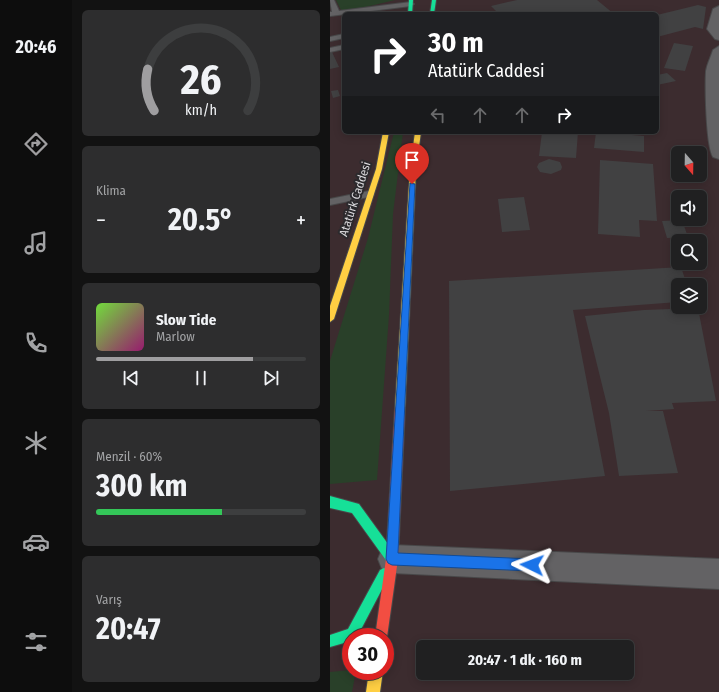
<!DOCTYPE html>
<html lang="tr">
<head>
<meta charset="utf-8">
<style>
  :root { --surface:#202021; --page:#2d2d2e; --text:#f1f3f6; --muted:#a2a3a5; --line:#3d3e3f; --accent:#9f9ea0 }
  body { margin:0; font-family:"Fira Sans Condensed",sans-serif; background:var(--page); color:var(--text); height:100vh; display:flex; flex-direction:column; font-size:15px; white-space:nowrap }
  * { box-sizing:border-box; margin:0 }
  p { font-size:13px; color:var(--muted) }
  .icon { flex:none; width:22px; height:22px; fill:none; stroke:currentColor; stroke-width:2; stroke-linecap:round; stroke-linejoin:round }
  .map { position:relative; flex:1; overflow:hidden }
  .drawer { display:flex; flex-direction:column; gap:10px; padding:10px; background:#121212; width:258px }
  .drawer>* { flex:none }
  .top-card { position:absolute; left:12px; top:12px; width:317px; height:122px; border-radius:6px; box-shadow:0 2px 10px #0003,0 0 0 1px var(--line); background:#202124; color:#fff; overflow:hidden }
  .needle { width:26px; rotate:160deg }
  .controls { position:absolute; left:341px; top:146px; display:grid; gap:8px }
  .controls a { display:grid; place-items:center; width:36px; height:36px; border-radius:6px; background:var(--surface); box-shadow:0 2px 10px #0003,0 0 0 1px var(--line); font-size:20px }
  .speed { position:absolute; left:12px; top:628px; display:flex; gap:8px; font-size:20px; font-weight:700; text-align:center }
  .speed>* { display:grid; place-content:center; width:52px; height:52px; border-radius:50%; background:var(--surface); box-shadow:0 2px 10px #0003,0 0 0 1px var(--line); line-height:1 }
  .speed .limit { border:6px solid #d22; background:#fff; color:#111 }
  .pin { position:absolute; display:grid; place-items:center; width:34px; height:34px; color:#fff; margin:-41px -17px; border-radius:50% 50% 50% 0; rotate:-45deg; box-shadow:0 0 4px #0007 }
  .pin .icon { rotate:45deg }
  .me { position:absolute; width:44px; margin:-22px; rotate:273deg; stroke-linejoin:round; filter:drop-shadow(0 0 3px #0008) }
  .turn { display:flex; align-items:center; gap:14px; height:84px; padding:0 20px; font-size:18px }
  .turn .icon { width:52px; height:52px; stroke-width:2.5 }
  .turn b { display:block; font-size:28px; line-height:34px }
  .lanes { display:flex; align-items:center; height:38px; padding:0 20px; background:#0003; justify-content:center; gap:20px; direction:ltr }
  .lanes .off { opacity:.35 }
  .big { font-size:30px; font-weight:700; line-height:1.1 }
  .drawer .widget { flex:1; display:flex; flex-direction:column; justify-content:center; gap:6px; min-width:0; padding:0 14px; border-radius:6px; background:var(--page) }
  .drawer .dial { align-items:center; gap:0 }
  .dial svg { height:104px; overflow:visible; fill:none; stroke:var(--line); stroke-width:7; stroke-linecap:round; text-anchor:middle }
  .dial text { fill:var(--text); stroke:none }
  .song { display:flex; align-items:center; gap:12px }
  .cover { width:48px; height:48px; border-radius:6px; background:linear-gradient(135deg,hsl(100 70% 55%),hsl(320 70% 35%)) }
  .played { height:4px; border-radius:2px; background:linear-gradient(90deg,var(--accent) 75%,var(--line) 75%) }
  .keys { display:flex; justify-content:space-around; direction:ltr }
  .heat { display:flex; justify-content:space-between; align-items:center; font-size:22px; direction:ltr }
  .charge { height:6px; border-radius:3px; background:linear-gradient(90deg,#34c759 60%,var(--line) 0) }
  .trip { position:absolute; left:86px; top:640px; width:218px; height:40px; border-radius:6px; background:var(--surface); box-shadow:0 2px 10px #0003,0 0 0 1px var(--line); font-weight:700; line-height:40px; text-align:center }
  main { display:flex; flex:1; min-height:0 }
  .dock { display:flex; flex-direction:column; width:72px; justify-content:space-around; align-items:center; background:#0d0d0d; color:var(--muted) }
  .dock .icon { width:28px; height:28px }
  .dock .current { color:var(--accent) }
  .dock b { font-size:18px; color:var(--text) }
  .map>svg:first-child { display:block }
  .industrial { fill:#3c2c2f; fill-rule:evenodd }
  .green { fill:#294029 }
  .building { fill:#414142 }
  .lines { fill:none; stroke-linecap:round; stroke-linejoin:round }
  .lane-casing { stroke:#484849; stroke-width:2 }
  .street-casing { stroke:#484849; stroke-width:2 }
  .fast-casing { stroke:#484849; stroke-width:2 }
  .slow-casing { stroke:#484849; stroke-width:2 }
  .jam-casing { stroke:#484849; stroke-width:2 }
  .lane { fill:#636264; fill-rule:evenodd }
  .street { fill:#636264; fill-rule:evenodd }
  .fast { fill:#16e098; fill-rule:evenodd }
  .slow { fill:#ffcf43; fill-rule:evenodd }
  .jam { fill:#f24e42; fill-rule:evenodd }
  .route { fill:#1a73e8; stroke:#114b97 }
  .labels { text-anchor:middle; stroke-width:4; stroke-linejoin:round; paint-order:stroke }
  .street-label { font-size:12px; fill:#dddcdf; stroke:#2b2a2d }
</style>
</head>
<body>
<main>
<nav class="dock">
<b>20:46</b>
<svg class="icon current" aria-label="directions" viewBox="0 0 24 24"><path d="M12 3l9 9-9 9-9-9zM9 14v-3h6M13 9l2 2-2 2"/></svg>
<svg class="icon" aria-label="music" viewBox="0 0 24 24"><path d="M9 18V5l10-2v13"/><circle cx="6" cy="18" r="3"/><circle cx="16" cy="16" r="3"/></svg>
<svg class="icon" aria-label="phone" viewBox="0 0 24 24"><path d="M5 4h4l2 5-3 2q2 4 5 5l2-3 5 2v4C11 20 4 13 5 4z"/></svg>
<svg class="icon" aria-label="climate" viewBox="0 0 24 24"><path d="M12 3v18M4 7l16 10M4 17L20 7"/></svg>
<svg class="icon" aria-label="car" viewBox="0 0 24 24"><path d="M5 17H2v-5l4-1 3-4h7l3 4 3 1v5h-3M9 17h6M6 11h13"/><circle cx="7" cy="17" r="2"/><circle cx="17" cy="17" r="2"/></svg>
<svg class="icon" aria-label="filters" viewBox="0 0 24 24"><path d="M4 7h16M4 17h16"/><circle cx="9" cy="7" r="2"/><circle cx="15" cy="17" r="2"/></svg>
</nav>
<section class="drawer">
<div class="widget dial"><svg viewBox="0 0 100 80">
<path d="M14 69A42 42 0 1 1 86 69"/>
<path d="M14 69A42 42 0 0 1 9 37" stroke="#9f9ea0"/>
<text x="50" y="56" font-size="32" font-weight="700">26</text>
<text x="50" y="72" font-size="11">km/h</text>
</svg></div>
<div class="widget"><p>Klima</p>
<div class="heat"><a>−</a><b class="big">20.5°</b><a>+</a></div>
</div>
<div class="widget">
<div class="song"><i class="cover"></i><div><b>Slow Tide</b><p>Marlow</p></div></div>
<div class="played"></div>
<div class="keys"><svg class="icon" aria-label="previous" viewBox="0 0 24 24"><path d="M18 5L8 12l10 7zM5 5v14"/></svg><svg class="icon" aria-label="pause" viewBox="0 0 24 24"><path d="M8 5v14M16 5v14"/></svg><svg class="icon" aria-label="next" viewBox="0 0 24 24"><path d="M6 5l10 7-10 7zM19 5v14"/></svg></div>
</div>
<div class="widget"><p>Menzil · 60%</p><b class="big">300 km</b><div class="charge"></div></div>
<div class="widget"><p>Varış</p><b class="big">20:47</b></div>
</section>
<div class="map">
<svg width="389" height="692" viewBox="0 0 389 692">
  <rect width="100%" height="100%" fill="#2b2b2c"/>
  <path class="industrial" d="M0,0H389V692H0ZM14,14H327V132H14ZM348,153H370V175H348ZM348,197H370V219H348ZM348,241H370V263H348ZM348,285H370V307H348ZM21,637H55V671H21ZM93,647H297V673H93Z"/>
  <path class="green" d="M6,0H65L15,12L11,10Z
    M64,132H73L63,214L59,315L47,480L0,484V361L38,238Z
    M21,670L26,671L22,692H0V672Z"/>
  <path class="building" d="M187,0H267L284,14H169L161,6Z
    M368,5L376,7L373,29L365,27L327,37V15Z
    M344,43L363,46L355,71L334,68Z
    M0,52H2L9,67L0,69Z
    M337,73L346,81L327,85V75Z
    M8,90L10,96L3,98L1,91Z
    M212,132H248L246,158L209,156Z
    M266,132L314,136V152L264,148Z
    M219,159L230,162L232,167L231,170L221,174L210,172L207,167L209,163Z
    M270,160L323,164L327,221L309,220L310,237L268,234Z
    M194,197L200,230L172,232L168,199Z
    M352,220L358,237L337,238L332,221Z
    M351,267L357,285H348V302L243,310L275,476L120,491L119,281Z
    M368,308L386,401L342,403L344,409L316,411H333L348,473L289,476L279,413L255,316L314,310Z"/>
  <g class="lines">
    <g class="lane-casing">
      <path id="lane" d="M0,0H4L9,11L81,2L84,4L81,6L0,16V12H2Z
        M14,34V38L0,41V37Z
        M14,45V49L0,52V48Z
        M39,191L44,194L43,196L0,205V199Z"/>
    </g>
    <g class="street-casing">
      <path id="street" d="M389,6V40L385,39L377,29L383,9Z
        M389,46V159L383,157C376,146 375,86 376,71C377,64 381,57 383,50Z
        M62,545L389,559V589L62,573L52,569L48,559L52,549Z"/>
    </g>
    <g class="fast-casing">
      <path id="fast" d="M79,0H83L82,14H78Z
        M102,0H106L104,14H100Z
        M0,496L29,504L66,555L68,559L66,563L62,565L58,563L22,513L0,508Z
        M54,568L58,570L60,574L27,637H21V641L0,647V635L18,629L50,570Z"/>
    </g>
    <g class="slow-casing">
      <path id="slow" d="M53,132H59L52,169L4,319L0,322V306L46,169Z
        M85,132H91L86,169L75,408L73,411L70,412L67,411L65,408L80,169Z
        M39,671H53L50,692H36Z"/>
    </g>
    <g class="jam-casing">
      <path id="jam" d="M70,404L73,405L75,408L68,559L57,637L55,642V637H45L56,559L65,408L67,405Z"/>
    </g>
    <use href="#lane" class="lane"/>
    <use href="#street" class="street"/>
    <use href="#fast" class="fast"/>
    <use href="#slow" class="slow"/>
    <use href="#jam" class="jam"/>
  </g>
  <path class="route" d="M80,183L85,184L68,553L202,559L206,561L208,565L206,570L202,571L62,565L58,563L56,559Z"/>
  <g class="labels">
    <g class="street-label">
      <text transform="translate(25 199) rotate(-72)" y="4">Atatürk Caddesi</text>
    </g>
  </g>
</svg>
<div class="controls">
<a><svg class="needle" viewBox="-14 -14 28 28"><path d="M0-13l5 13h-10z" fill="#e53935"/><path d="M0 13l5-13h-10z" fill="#a2a3a5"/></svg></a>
<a><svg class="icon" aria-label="sound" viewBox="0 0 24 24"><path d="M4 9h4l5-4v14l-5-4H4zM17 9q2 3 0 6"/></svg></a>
<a><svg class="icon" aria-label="search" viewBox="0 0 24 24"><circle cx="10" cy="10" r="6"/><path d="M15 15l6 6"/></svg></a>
<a><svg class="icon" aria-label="layers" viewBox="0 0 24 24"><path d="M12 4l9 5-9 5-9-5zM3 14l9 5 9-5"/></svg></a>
</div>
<div class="speed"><div class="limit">30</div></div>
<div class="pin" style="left:82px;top:184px;background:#d93025"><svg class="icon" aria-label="arrive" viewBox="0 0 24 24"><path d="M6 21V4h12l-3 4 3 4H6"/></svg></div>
<svg class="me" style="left:202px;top:565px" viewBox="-20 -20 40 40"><path d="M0-17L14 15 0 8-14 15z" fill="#1a73e8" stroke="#fff" stroke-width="4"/></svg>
<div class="trip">20:47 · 1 dk · 160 m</div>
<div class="top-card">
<div class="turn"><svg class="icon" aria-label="right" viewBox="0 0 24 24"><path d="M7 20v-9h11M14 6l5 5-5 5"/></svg><div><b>30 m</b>Atatürk Caddesi</div></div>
<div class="lanes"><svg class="icon off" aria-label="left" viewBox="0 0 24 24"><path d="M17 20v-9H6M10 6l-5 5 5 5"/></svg><svg class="icon off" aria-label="ahead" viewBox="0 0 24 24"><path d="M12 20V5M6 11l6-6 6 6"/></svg><svg class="icon off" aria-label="ahead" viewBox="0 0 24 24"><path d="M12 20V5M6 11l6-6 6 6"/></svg><svg class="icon" aria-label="right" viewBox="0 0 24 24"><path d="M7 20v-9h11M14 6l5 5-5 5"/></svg></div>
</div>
</div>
</main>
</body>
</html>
